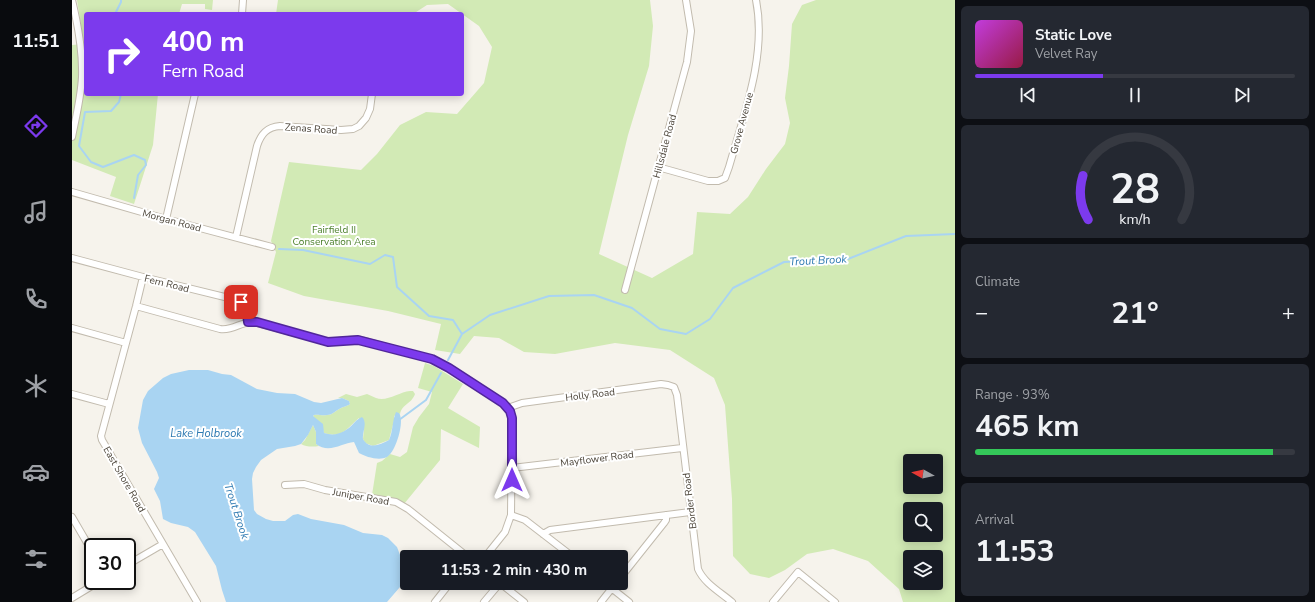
<!DOCTYPE html>
<html lang="en">
<head>
<meta charset="utf-8">
<style>
  :root { --surface:#171b24; --page:#242831; --text:#f1f3f6; --muted:#9ea1a6; --line:#363941; --accent:#7c3aed }
  body { margin:0; font-family:"Nunito Sans",sans-serif; background:var(--page); color:var(--text); height:100vh; display:flex; flex-direction:column; font-size:15px; white-space:nowrap }
  * { box-sizing:border-box; margin:0 }
  p { font-size:13px; color:var(--muted) }
  .icon { flex:none; width:22px; height:22px; fill:none; stroke:currentColor; stroke-width:2; stroke-linecap:round; stroke-linejoin:round }
  .map { position:relative; flex:1; overflow:hidden }
  .details { display:flex; flex-direction:column; gap:6px; padding:6px; background:#0d0f14; width:360px }
  .details>* { flex:none }
  .top-card { position:absolute; left:12px; top:12px; width:380px; height:84px; border-radius:4px; box-shadow:0 2px 10px #0003; background:#7c3aed; color:#fff; overflow:hidden }
  .needle { width:26px; rotate:278deg }
  .tools { position:absolute; left:831px; top:454px; display:grid; gap:8px }
  .tools a { display:grid; place-items:center; width:40px; height:40px; border-radius:4px; background:var(--surface); box-shadow:0 2px 10px #0003; font-size:20px }
  .speed { position:absolute; left:12px; top:538px; display:flex; gap:8px; font-size:20px; font-weight:700; text-align:center }
  .speed>* { display:grid; place-content:center; width:52px; height:52px; border-radius:50%; background:var(--surface); box-shadow:0 2px 10px #0003; line-height:1 }
  .speed .limit { border:2px solid #111; border-radius:6px; background:#fff; color:#111 }
  .pin { position:absolute; display:grid; place-items:center; width:34px; height:34px; color:#fff; margin:-17px; border-radius:8px; box-shadow:0 2px 6px #0006 }
  .me { position:absolute; width:44px; margin:-22px; rotate:0deg; stroke-linejoin:round; filter:drop-shadow(0 0 3px #0008) }
  .turn { display:flex; align-items:center; gap:14px; height:84px; padding:0 12px; font-size:18px }
  .turn .icon { width:52px; height:52px; stroke-width:2.5 }
  .turn b { display:block; font-size:28px; line-height:34px }
  .big { font-size:30px; font-weight:700; line-height:1.1 }
  .details .tile { flex:1; display:flex; flex-direction:column; justify-content:center; gap:6px; min-width:0; padding:0 14px; border-radius:6px; background:var(--page) }
  .details .dial { align-items:center; gap:0 }
  .dial svg { height:104px; overflow:visible; fill:none; stroke:var(--line); stroke-width:7; stroke-linecap:round; text-anchor:middle }
  .dial text { fill:var(--text); stroke:none }
  .song { display:flex; align-items:center; gap:12px }
  .cover { width:48px; height:48px; border-radius:6px; background:linear-gradient(135deg,hsl(290 70% 55%),hsl(340 70% 35%)) }
  .played { height:4px; border-radius:2px; background:linear-gradient(90deg,var(--accent) 40%,var(--line) 40%) }
  .keys { display:flex; justify-content:space-around; direction:ltr }
  .heat { display:flex; justify-content:space-between; align-items:center; font-size:22px; direction:ltr }
  .charge { height:6px; border-radius:3px; background:linear-gradient(90deg,#34c759 93%,var(--line) 0) }
  .trip { position:absolute; left:328px; top:550px; width:228px; height:40px; border-radius:4px; background:var(--surface); box-shadow:0 2px 10px #0003; font-weight:700; line-height:40px; text-align:center }
  main { display:flex; flex:1; min-height:0 }
  .tab-bar { display:flex; flex-direction:column; width:72px; justify-content:space-around; align-items:center; background:#090b0e; color:var(--muted) }
  .tab-bar .icon { width:28px; height:28px }
  .tab-bar .on { color:var(--accent) }
  .tab-bar b { font-size:18px; color:var(--text) }
  .map>svg:first-child { display:block }
  .green { fill:#d2eab5; fill-rule:evenodd }
  .water { fill:#a9d4f2 }
  .lines { fill:none; stroke-linecap:round; stroke-linejoin:round }
  .stream { stroke:#a9d4f2; stroke-width:2 }
  .minor-casing { stroke:#c2bbae; stroke-width:8 }
  .minor { stroke:#fff; stroke-width:6 }
  .route-casing { stroke:#51269a; stroke-width:10 }
  .route { stroke:#7c3aed; stroke-width:7 }
  .labels { text-anchor:middle; stroke-width:4; stroke-linejoin:round; paint-order:stroke }
  .street-label { font-size:10px; fill:#4b4439; stroke:#fff }
  .park-label { font-size:10px; fill:#4a7f2a; stroke:#fff }
  .water-label { font-size:11px; font-style:italic; fill:#2e7ab2; stroke:#fff }
</style>
</head>
<body>
<main>
<nav class="tab-bar">
<b>11:51</b>
<svg class="icon on" aria-label="directions" viewBox="0 0 24 24"><path d="M12 3l9 9-9 9-9-9zM9 14v-3h6M13 9l2 2-2 2"/></svg>
<svg class="icon" aria-label="music" viewBox="0 0 24 24"><path d="M9 18V5l10-2v13"/><circle cx="6" cy="18" r="3"/><circle cx="16" cy="16" r="3"/></svg>
<svg class="icon" aria-label="phone" viewBox="0 0 24 24"><path d="M5 4h4l2 5-3 2q2 4 5 5l2-3 5 2v4C11 20 4 13 5 4z"/></svg>
<svg class="icon" aria-label="climate" viewBox="0 0 24 24"><path d="M12 3v18M4 7l16 10M4 17L20 7"/></svg>
<svg class="icon" aria-label="car" viewBox="0 0 24 24"><path d="M5 17H2v-5l4-1 3-4h7l3 4 3 1v5h-3M9 17h6M6 11h13"/><circle cx="7" cy="17" r="2"/><circle cx="17" cy="17" r="2"/></svg>
<svg class="icon" aria-label="filters" viewBox="0 0 24 24"><path d="M4 7h16M4 17h16"/><circle cx="9" cy="7" r="2"/><circle cx="15" cy="17" r="2"/></svg>
</nav>
<div class="map">
<svg width="883" height="602" viewBox="0 0 883 602">
  <rect width="100%" height="100%" fill="#f6f3ec"/>
  <path class="green" d="M5,0H141L140,10L133,9V4H110L107,14H14V94H86L81,145L62,204L38,196L44,177L0,160V45L12,44Z
    M206,0H578L581,26L577,66L556,135L527,254L580,278L621,254L625,212L658,214L676,197L694,169L713,144L718,123L713,98L717,66L720,24L730,5L744,0H883V602H831L827,589L796,561L761,549L735,554L713,570L697,578L678,574L661,556L660,499L653,405L642,378L598,350L543,343L483,354L452,352L427,338L402,336L388,354L363,350L369,324L316,311L232,296L196,283L204,252L199,241L217,162L289,170L305,154L328,125L354,112L385,114L412,83L420,47L407,26L376,4L355,5L341,14H204ZM838,461H864V487H838ZM838,509H864V535H838ZM838,557H864V583H838Z
    M353,363L362,366L391,384L376,408L408,427L407,448L369,429L368,460L332,504L327,500L300,495L305,463L310,461L318,454L328,457L335,452L341,427L347,417L357,404L360,392L346,388Z
    M338,391H341L343,394C339,405 329,404 328,415L327,413L322,416V421L317,440L301,446L293,443L291,439L292,429L287,418C275,428 271,439 252,433L251,430L241,416L242,415C246,414 250,416 255,415C261,415 264,410 269,408C272,406 274,407 278,404L277,401L270,398H266L274,394L285,397L295,394C298,395 301,397 304,398C315,402 327,392 338,391Z
    M241,425L244,432V444L247,446C241,447 234,447 229,444L233,440Z"/>
  <path class="water" d="M117,370H136L150,374L159,375L185,389L205,393L223,394L242,402L249,403L270,398L277,401L278,404C274,407 272,406 269,408C264,410 261,415 255,415C250,416 246,414 242,415L241,416L251,424L252,433C264,437 274,432 282,423C285,420 286,419 290,417C296,423 290,432 291,439C297,450 308,445 317,440C321,432 320,421 324,412L327,413C333,421 324,452 315,457C307,461 294,457 287,453L282,442C270,443 257,454 244,444V432L241,425L236,435L229,444L223,446L205,449L189,460L184,467L181,473L180,479L182,510L185,514L194,519L201,521H213L221,515L226,514L239,519L272,525L291,533L310,535L316,538L325,547L333,568L328,587L315,602H154L150,590L144,566L123,532L116,527L99,523L91,519L88,501L82,489L87,478L85,472L70,443L66,428L71,400L76,391L91,378L99,374Z"/>
  <g class="lines">
    <path class="stream" d="M43,14L49,2V0
      M49,94L47,102L39,111L13,112L7,146L19,162L31,167L62,155L73,160L74,165L66,175L62,198
      M207,249L231,250L298,264L313,255L321,257L325,287L357,316L381,320L390,334
      M376,360L390,334L418,315L477,296L522,295L560,308L588,329L614,334L638,319L661,288L712,262L776,259L834,236L883,234
      M327,420L354,400L369,373"/>
    <g class="minor-casing">
      <path id="minor" d="M0,0C6,25 11,51 10,77C9,97 4,117 0,137
        M170,14L171,0
        M586,167L636,181H646L653,178L657,167C672,114 695,55 684,0
        M0,192L94,219L200,247
        M94,219L123,94
        M164,237L185,146C189,134 195,127 208,126L269,130L281,129L287,126L294,118L298,109L300,94
        M0,258L71,277L169,301L174,306L176,322
        M71,277L64,306L29,436L30,440L125,602
        M553,290L615,62L619,31L614,0
        M64,306L148,329C162,331 169,321 182,322L256,342L286,339L355,358L373,365L431,403L438,411L440,418L439,515L433,532L413,557
        M0,328L54,343
        M0,394L37,404
        M436,408L450,403L589,384L596,385L602,387L605,395L626,569C632,583 648,592 660,602
        M440,468L610,448
        M213,485L232,484L253,490L324,502L336,509L396,557
        M439,515L453,520L501,557
        M0,517L21,553
        M471,534L478,530L618,512
        M55,565L91,544
        M549,577L592,523L594,520V515
        M428,583L452,602
        M533,583L557,602
        M0,598L28,581
        M363,602L378,583
        M412,602L428,583
        M529,602L544,583
        M701,602L726,572L763,602"/>
    </g>
    <use href="#minor" class="minor"/>
  </g>
  <g class="lines">
    <g class="route-casing">
      <path id="route" d="M169,302L174,306L176,322H185L256,342L286,340L360,359L377,368L431,403L438,411L440,418V480"/>
    </g>
    <use href="#route" class="route"/>
  </g>
  <g class="labels">
    <g class="street-label">
      <text transform="translate(669 123) rotate(-75)" y="4">Grove Avenue</text>
      <text transform="translate(239 128) rotate(4)" y="4">Zenas Road</text>
      <text transform="translate(592 146) rotate(-75)" y="4">Hillsdale Road</text>
      <text transform="translate(100 220) rotate(15)" y="4">Morgan Road</text>
      <text transform="translate(95 283) rotate(14)" y="4">Fern Road</text>
      <text transform="translate(518 394) rotate(-7)" y="4">Holly Road</text>
      <text transform="translate(525 458) rotate(-7)" y="4">Mayflower Road</text>
      <text transform="translate(53 479) rotate(60)" y="4">East Shore Road</text>
      <text transform="translate(289 496) rotate(10)" y="4">Juniper Road</text>
      <text transform="translate(617 501) rotate(-97)" y="4">Border Road</text>
    </g>
    <g class="park-label">
      <text x="262" y="233">Fairfield II<tspan x="262" dy="12">Conservation Area</tspan></text>
    </g>
    <g class="water-label">
      <text transform="translate(746 260) rotate(-3)" y="4">Trout Brook</text>
      <text x="134" y="437">Lake Holbrook</text>
      <text transform="translate(165 511) rotate(72)" y="4">Trout Brook</text>
    </g>
  </g>
</svg>
<div class="tools">
<a><svg class="needle" viewBox="-14 -14 28 28"><path d="M0-13l5 13h-10z" fill="#e53935"/><path d="M0 13l5-13h-10z" fill="#9ea1a6"/></svg></a>
<a><svg class="icon" aria-label="search" viewBox="0 0 24 24"><circle cx="10" cy="10" r="6"/><path d="M15 15l6 6"/></svg></a>
<a><svg class="icon" aria-label="layers" viewBox="0 0 24 24"><path d="M12 4l9 5-9 5-9-5zM3 14l9 5 9-5"/></svg></a>
</div>
<div class="speed"><div class="limit">30</div></div>
<div class="pin" style="left:169px;top:302px;background:#d93025"><svg class="icon" aria-label="arrive" viewBox="0 0 24 24"><path d="M6 21V4h12l-3 4 3 4H6"/></svg></div>
<svg class="me" style="left:440px;top:480px" viewBox="-20 -20 40 40"><path d="M0-17L14 15 0 8-14 15z" fill="#7c3aed" stroke="#fff" stroke-width="4"/></svg>
<div class="trip">11:53 · 2 min · 430 m</div>
<div class="top-card">
<div class="turn"><svg class="icon" aria-label="right" viewBox="0 0 24 24"><path d="M7 20v-9h11M14 6l5 5-5 5"/></svg><div><b>400 m</b>Fern Road</div></div>
</div>
</div>
<section class="details">
<div class="tile">
<div class="song"><i class="cover"></i><div><b>Static Love</b><p>Velvet Ray</p></div></div>
<div class="played"></div>
<div class="keys"><svg class="icon" aria-label="previous" viewBox="0 0 24 24"><path d="M18 5L8 12l10 7zM5 5v14"/></svg><svg class="icon" aria-label="pause" viewBox="0 0 24 24"><path d="M8 5v14M16 5v14"/></svg><svg class="icon" aria-label="next" viewBox="0 0 24 24"><path d="M6 5l10 7-10 7zM19 5v14"/></svg></div>
</div>
<div class="tile dial"><svg viewBox="0 0 100 80">
<path d="M14 69A42 42 0 1 1 86 69"/>
<path d="M14 69A42 42 0 0 1 10 35" stroke="#7c3aed"/>
<text x="50" y="56" font-size="32" font-weight="700">28</text>
<text x="50" y="72" font-size="11">km/h</text>
</svg></div>
<div class="tile"><p>Climate</p>
<div class="heat"><a>−</a><b class="big">21°</b><a>+</a></div>
</div>
<div class="tile"><p>Range · 93%</p><b class="big">465 km</b><div class="charge"></div></div>
<div class="tile"><p>Arrival</p><b class="big">11:53</b></div>
</section>
</main>
</body>
</html>
